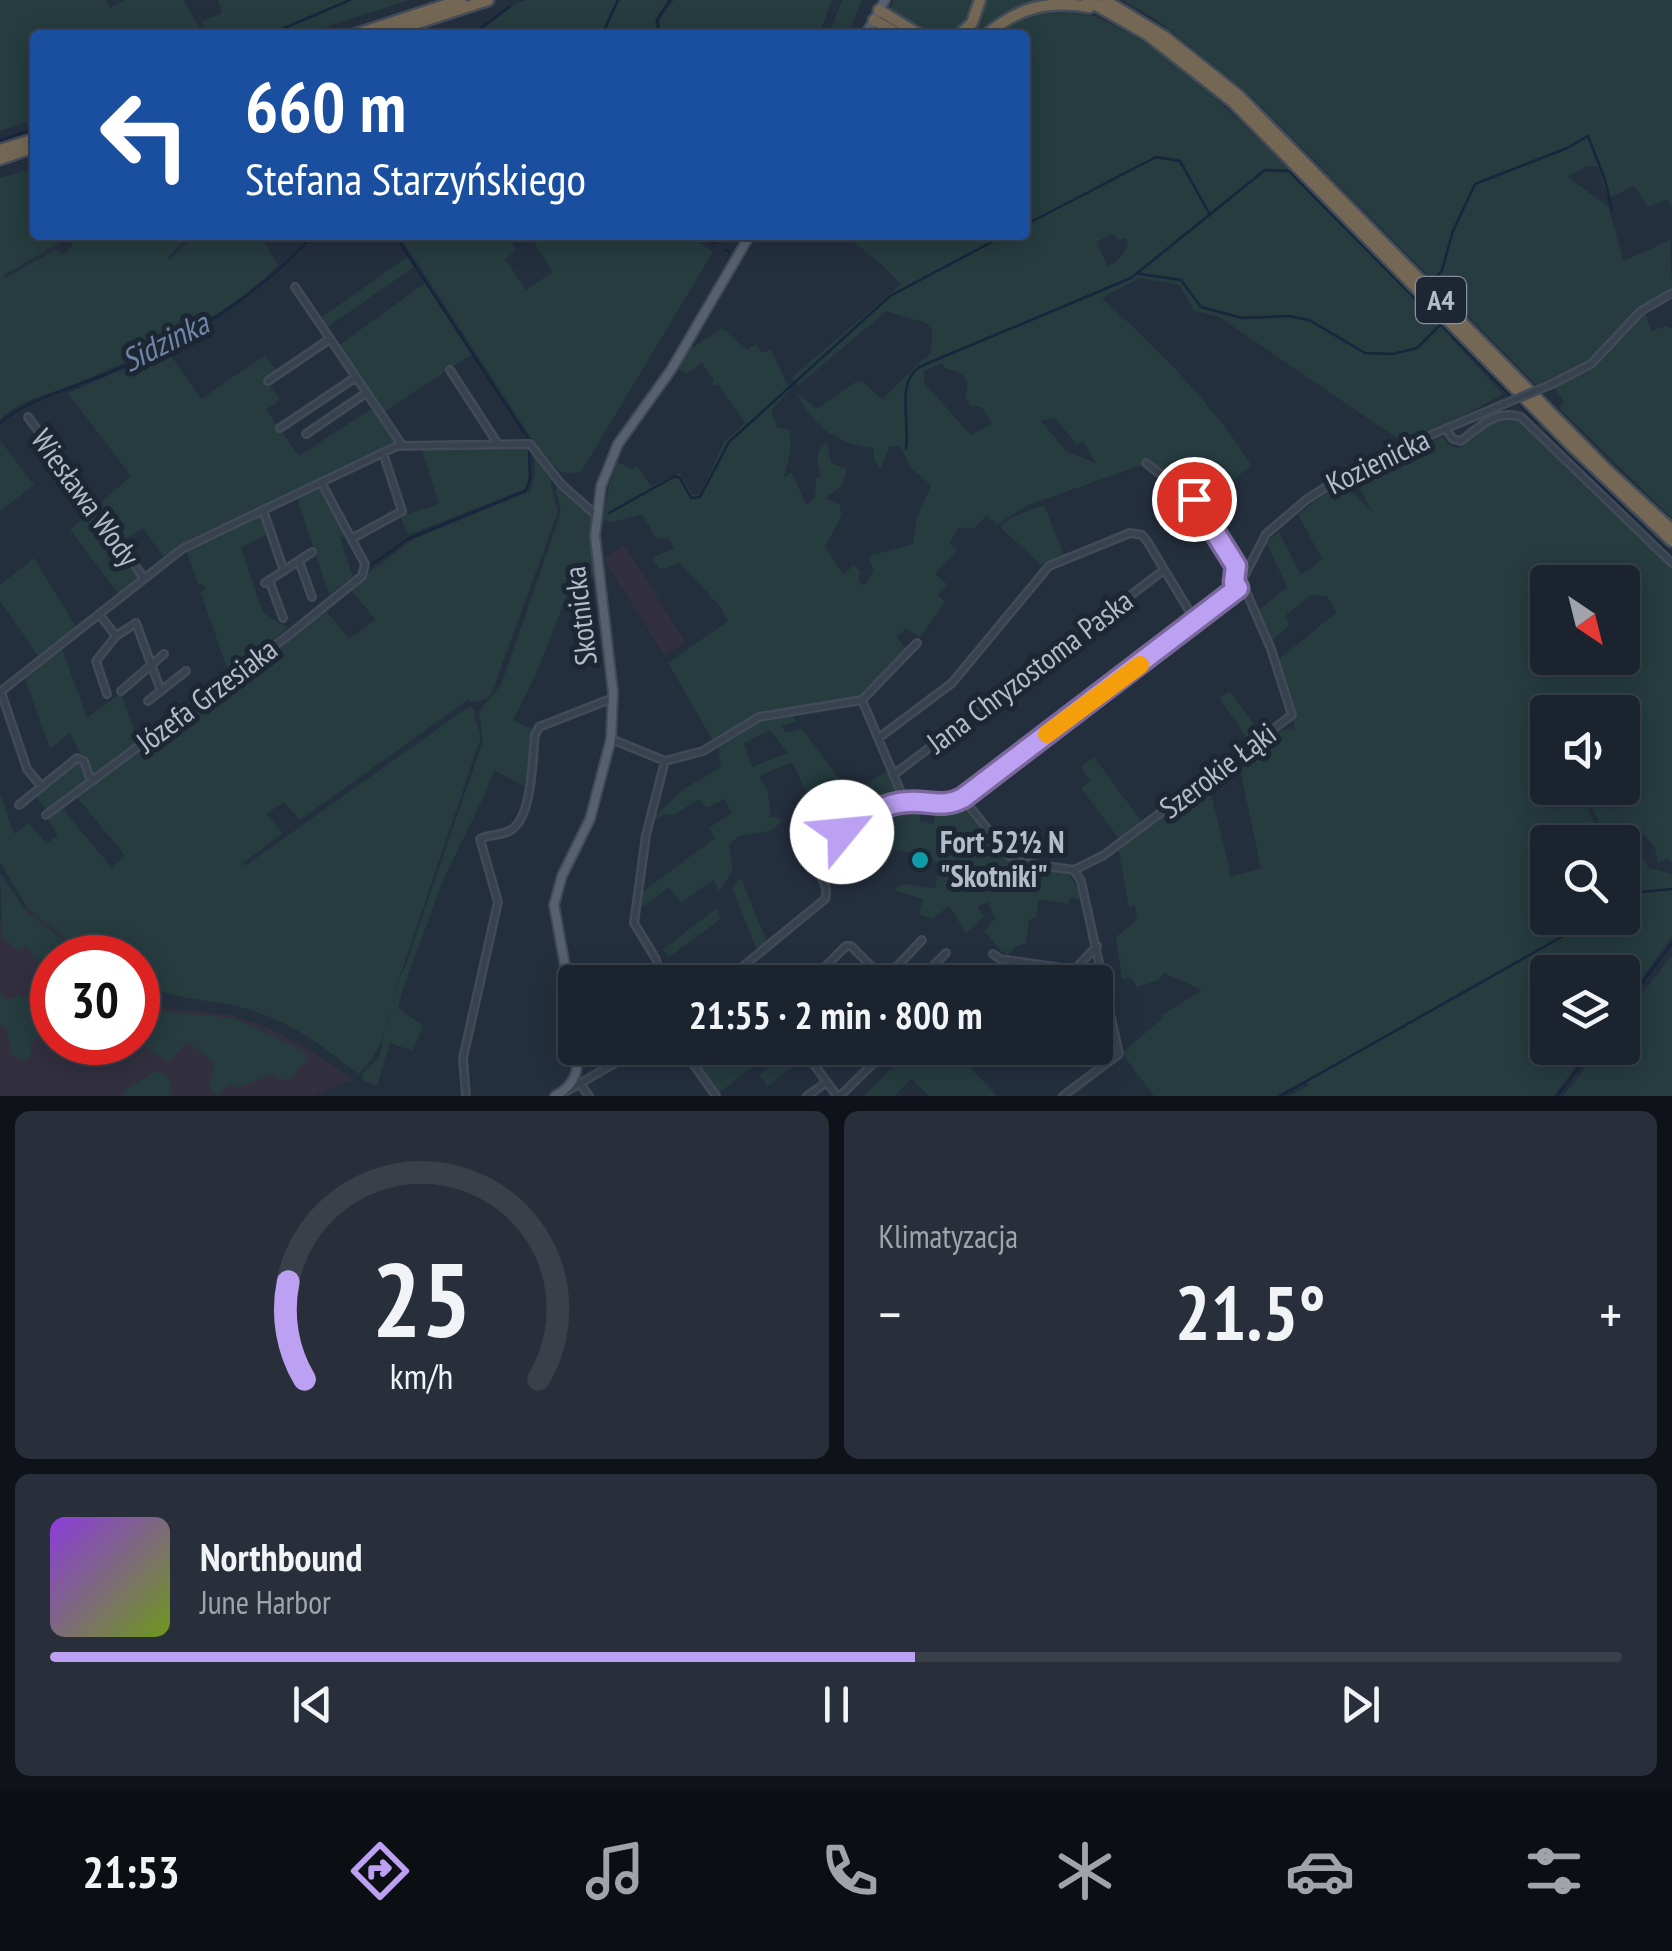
<!DOCTYPE html>
<html lang="pl">
<head>
<meta charset="utf-8">
<style>
  :root { --surface:#1b232e; --page:#282f3a; --text:#f1f3f6; --muted:#a0a4aa; --line:#39404a; --accent:#bca0f2 }
  body { margin:0; font-family:"PT Sans Narrow",sans-serif; background:var(--page); color:var(--text); height:100vh; display:flex; flex-direction:column; font-size:38px; white-space:nowrap }
  * { box-sizing:border-box; margin:0 }
  p { font-size:32px; color:var(--muted) }
  .icon { flex:none; width:55px; height:55px; fill:none; stroke:currentColor; stroke-width:2; stroke-linecap:round; stroke-linejoin:round }
  .map { position:relative; height:1096px; overflow:hidden }
  .sheet { display:flex; flex-direction:column; gap:15px; padding:15px; background:#0f1319; flex:1 }
  .sheet>* { flex:none }
  .top-card { position:absolute; left:30px; top:30px; width:1000px; height:210px; border-radius:10px; box-shadow:0 5px 25px #0003,0 0 0 2px var(--line); background:#1a4fa0; color:#fff; overflow:hidden }
  .needle { width:65px; rotate:145deg }
  .buttons { position:absolute; left:1530px; top:565px; display:grid; gap:20px }
  .buttons a { display:grid; place-items:center; width:110px; height:110px; border-radius:10px; background:var(--surface); box-shadow:0 5px 25px #0003,0 0 0 2px var(--line); font-size:50px }
  .speed { position:absolute; left:30px; top:935px; display:flex; gap:20px; font-size:50px; font-weight:700; text-align:center }
  .speed>* { display:grid; place-content:center; width:130px; height:130px; border-radius:50%; background:var(--surface); box-shadow:0 5px 25px #0003,0 0 0 2px var(--line); line-height:1 }
  .speed .limit { border:15px solid #d22; background:#fff; color:#111 }
  .pin { position:absolute; display:grid; place-items:center; width:85px; height:85px; color:#fff; margin:-42px; border:5px solid #fff; border-radius:50%; box-shadow:0 2px 10px #0007 }
  .me { position:absolute; width:110px; margin:-55px; rotate:62deg; stroke-linejoin:round; filter:drop-shadow(0 0 8px #0008) }
  .turn { display:flex; align-items:center; gap:35px; height:210px; padding:0 50px; font-size:45px }
  .turn .icon { width:130px; height:130px; stroke-width:2.5 }
  .turn b { display:block; font-size:70px; line-height:85px }
  .big { font-size:75px; font-weight:700; line-height:1.1 }
  .sheet .widget { flex:1; display:flex; flex-direction:column; justify-content:center; gap:15px; min-width:0; padding:0 35px; border-radius:15px; background:var(--page) }
  .sheet .dial { align-items:center; gap:0 }
  .dial svg { height:260px; overflow:visible; fill:none; stroke:var(--line); stroke-width:7; stroke-linecap:round; text-anchor:middle }
  .dial text { fill:var(--text); stroke:none }
  .song { display:flex; align-items:center; gap:30px }
  .cover { width:120px; height:120px; border-radius:15px; background:linear-gradient(135deg,hsl(270 70% 55%),hsl(80 70% 35%)) }
  .played { height:10px; border-radius:5px; background:linear-gradient(90deg,var(--accent) 55%,var(--line) 55%) }
  .keys { display:flex; justify-content:space-around; direction:ltr }
  .heat { display:flex; justify-content:space-between; align-items:center; font-size:55px; direction:ltr }
  .sheet .tiles { flex:1; display:grid; gap:15px; grid-template-columns:1fr 1fr }
  .widget:last-child { grid-column:span 2 }
  .trip { position:absolute; left:558px; top:965px; width:555px; height:100px; border-radius:10px; background:var(--surface); box-shadow:0 5px 25px #0003,0 0 0 2px var(--line); font-weight:700; line-height:100px; text-align:center }
  .tabs { display:flex; height:160px; justify-content:space-around; align-items:center; background:#0b0e12; color:var(--muted) }
  .tabs .icon { width:70px; height:70px }
  .tabs .selected { color:var(--accent) }
  .tabs b { font-size:45px; color:var(--text) }
  .map>svg:first-child { display:block }
  .medical { fill:#32303f }
  .green { fill:#263c3f; fill-rule:evenodd }
  .lines { fill:none; stroke-linecap:round; stroke-linejoin:round }
  .stream { stroke:#17263c; stroke-width:2.5 }
  .minor-casing { stroke:#414a57; stroke-width:10 }
  .major-casing { stroke:#414a57; stroke-width:12 }
  .highway-casing { stroke:#434c59; stroke-width:15 }
  .minor { stroke:#38414e; stroke-width:5 }
  .major { stroke:#56606e; stroke-width:8 }
  .highway { stroke:#746855; stroke-width:10 }
  .minor-bridge-casing { stroke:#414a57; stroke-width:10; stroke-linecap:butt }
  .minor-bridge { stroke:#38414e; stroke-width:5 }
  .route-casing { stroke:#7a689d; stroke-width:25 }
  .route { stroke:#bca0f2; stroke-width:18 }
  .slow { stroke:#f59e0b; stroke-width:18 }
  .culture-dot { fill:#0f9aa8; stroke:#1d2633; stroke-width:4 }
  .labels { text-anchor:middle; stroke-width:10; stroke-linejoin:round; paint-order:stroke }
  .shield { fill:#1d2633; stroke:#878f9c; stroke-width:2.5 }
  .shield-label { font-size:28px; font-weight:bold; fill:#b4bcc9 }
  .street-label { font-size:30px; fill:#b4bcc9; stroke:#1d2633 }
  .poi-label { font-size:30px; font-weight:bold; fill:#b4bcc9; stroke:#1d2633; text-anchor:start }
  .water-label { font-size:32px; font-style:italic; fill:#6d86a8; stroke:#1d2633 }
</style>
</head>
<body>
<div class="map">
<svg width="1672" height="1096" viewBox="0 0 1672 1096">
  <rect width="100%" height="100%" fill="#242f3e"/>
  <path class="medical" d="M624,544L685,642L665,656L604,559Z
    M28,909L88,957L52,958V1042H138V999L167,1008L231,1015L269,1028L314,1052L352,1080L312,1096H0V921Z"/>
  <path class="green" d="M0,0H106L110,8L125,0H183L204,35H35V119L0,131Z
    M218,0H410L300,35H208L201,22L222,13Z
    M527,0H616L601,35H475L517,3Z
    M619,0H668L655,20L657,35H604Z
    M674,0H832L819,35H662L659,20Z
    M842,0H862L848,35H829Z
    M893,0H976C973,7 971,17 967,23C948,49 903,30 891,7Z
    M983,0H1038L1003,16L981,35H964Z
    M1123,0H1672V209L1667,199L1648,207L1634,186L1608,198L1598,167L1588,166L1567,177L1608,206L1624,261L1670,240L1672,289L1638,311L1586,364L1537,386L1251,96L1157,20Z
    M1046,10C1067,9 1086,12 1106,21C1169,51 1224,105 1274,154C1334,213 1393,274 1452,335L1451,338L1503,394L1437,430L1401,441L1219,317L1194,311L1180,285L1140,278L1102,298C1156,348 1211,401 1251,465L1201,507L1145,464L1028,505L997,525L987,515L973,529L959,527L949,543L957,551L935,574L948,585L938,595L945,602L920,637L906,628L897,637L908,652L860,700L767,713L715,744L668,663L728,621L719,605L679,563L665,569L659,568L652,558L674,548L669,539L656,538L642,514L613,522L603,520L609,485L617,462L632,469L637,467L651,486L679,473L693,495H700L724,442L745,423L719,385L712,386L714,380L702,363L686,374L680,370L679,363L690,346L694,347L722,328L747,350L756,344L762,353L771,350L790,390L771,411L777,427L788,429C795,444 788,461 784,477L792,473L806,505L815,497L816,478L821,476L817,460L821,445L827,443L831,463L847,469L841,487L825,498L839,504L842,515L825,547L844,575L853,565L860,571L859,581L864,586L874,571L869,559L872,555L913,544L917,518L931,485L911,468L900,446H890L880,469L874,460V448C836,444 813,426 797,393L817,409L854,383L862,381L882,399C900,384 912,368 931,353L932,330L926,323L886,311L798,386L792,377L901,284L879,262L849,239L855,235H1025V35H995L1016,20ZM1112,233L1118,240L1125,238L1129,245L1116,262L1107,266L1097,242ZM942,363L945,368L959,372L968,382L965,397L970,406H981L992,424L971,435L924,383V371ZM1054,417L1077,445L1083,441L1096,463L1067,452L1041,421Z
    M35,168V235H73L4,275L5,278L57,249L63,254L66,253L79,235H189L168,257L169,261L194,235H260L278,265C229,317 143,356 77,383C51,394 21,399 0,419V178Z
    M399,235H506L516,250L505,259L526,290L553,272L529,235H689L713,252L582,470L577,473L560,472L533,441Z
    M407,257L414,267L326,328L319,319Z
    M425,283L472,354L384,412L338,346Z
    M1645,312L1651,331L1666,326L1672,329V518L1560,409L1563,401L1554,387L1594,366Z
    M167,350L201,399L265,355L277,373L267,381L280,400L266,410L299,456L374,407L395,442L179,547L164,558L143,528L116,545L139,579L119,595L70,530L131,476L68,393Z
    M1509,417L1525,423L1672,566V863L1668,859L1658,862L1655,848L1643,834H1632L1625,828L1606,837L1583,790L1584,788H1622V712H1548V788H1577L1604,842H1548V918H1622L1623,852L1626,843L1631,855L1638,853L1649,868L1672,874V936L1623,1005L1622,972H1548V1048H1591L1553,1096H1289L1309,1085L1304,1081L1277,1096H1154L1124,1056V1051L1163,1018L1162,1015L1202,990L1164,973L1159,980L1137,987L1130,977L1122,980L1116,937L1137,920L1135,905L1129,907L1118,847L1208,781L1230,870L1229,877L1261,868L1238,760L1278,731L1295,728L1278,660L1337,612L1326,596L1311,595L1286,615L1289,626L1271,641L1259,610L1287,587L1266,542L1279,532L1301,575L1322,559L1298,515L1341,480L1373,513L1353,476L1382,459L1386,465L1410,449L1444,437L1449,445L1458,448L1466,444L1465,442L1486,424ZM1548,582H1622V658H1548Z
    M0,440L34,485L0,511Z
    M505,445L527,446L530,468L526,489L408,535L400,516L439,504L422,450Z
    M533,450L552,474L551,485L558,512L492,692L487,699L471,702L469,699L300,820L284,802L266,814L283,833L243,863L245,866L470,706L475,711C473,722 482,729 480,740L402,970C394,982 395,989 392,1001C386,1031 381,1054 358,1074C315,1041 291,1020 236,1006C201,998 169,1000 138,981V958L103,957L81,951L28,909L0,862V793L14,834L29,823L46,844L58,835L47,819L62,808L112,868L125,856L77,797L224,689L222,686L324,608L349,639L372,622L375,619L349,588L413,539L531,491L535,471Z
    M558,482L591,517L594,578L570,588L535,676L513,720L533,730L527,788L494,770L486,792L443,880L402,992L398,1008L423,1026L413,1051L390,1043L377,1086L363,1080L362,1074L379,1057L397,980L404,970L483,741L479,711L501,685L561,512L556,491Z
    M320,488L347,537H340L353,577L329,594L297,498Z
    M1044,505L1064,555L1041,565L1000,527L1010,518Z
    M263,514L269,533L241,548L263,613L288,628L229,674L201,593L206,589L201,583L198,584L186,549Z
    M34,558L77,628L39,657L0,601V585Z
    M61,646L87,718L121,693L138,742L91,776L70,733L50,749L24,676Z
    M1230,691L1261,734L1250,742L1219,698Z
    M790,713L797,722L782,726L785,733L802,729L862,809L859,816L820,845L797,817L803,815L811,797C800,787 801,773 791,763L759,776L768,792L771,817H779L781,822L771,831L738,836L729,846L733,870L719,891L713,880L681,903L669,887L639,909L641,893L715,838L709,828L731,813L725,799L706,808L699,799L673,815L666,814L653,821V818L682,790L721,767L718,747L764,718ZM770,730L788,753L752,767L744,743Z
    M1094,757L1142,822L1120,840L1081,788L1091,781L1081,767Z
    M77,759L82,762L88,778L47,810L34,795Z
    M890,769L898,796L865,809L853,793Z
    M960,805L969,808L1013,863C1048,876 1067,856 1083,899L1069,898L1068,904L1039,899L1036,917L1029,920L1026,943L1016,946L1009,955L1001,951L984,931L995,919L988,902L977,907L984,916L966,933L949,906L932,919L919,914L923,899L896,891L894,888C909,880 920,888 935,888L940,868L930,855L895,850L885,865L861,860L847,872L836,868L823,850L863,820C885,828 899,810 920,811V821L934,824L935,810Z
    M0,873L27,912L84,957L51,954L42,968L26,946L18,950L2,937Z
    M741,878L768,944L758,953L732,887Z
    M717,908L721,919L669,957L663,949Z
    M1672,955V1096H1563L1601,1048H1622L1623,1019Z
    M0,993L6,1000L20,995L32,1004L43,1001L52,1007V1032H45L30,1043L32,1053L26,1061L12,1055L6,1028L0,1024Z
    M138,1003L167,1012L233,1018L303,1050L307,1058L292,1078L280,1080L272,1074L238,1088L230,1085L218,1094L212,1092L210,1083L214,1063L190,1043L185,1044L169,1062L146,1048L150,1037L138,1031Z
    M705,1048H777L719,1093L693,1057Z
    M796,1048L806,1057L768,1086L759,1075Z
    M912,1048H952L997,1096H929L912,1079L894,1096H864Z
    M155,1072L164,1074L172,1085L168,1096H123L127,1089Z"/>
  <g class="lines">
    <path class="stream" d="M268,35L350,0
      M472,35L510,6
      M602,35L618,0
      M659,35L657,20L670,0
      M0,140L35,129
      M1025,225L1156,157L1180,161L1210,215
      M395,235L529,440
      M701,235L715,243
      M726,250L729,252
      M1140,274L1181,280L1201,307L1242,318L1288,316L1309,320L1365,353L1393,354L1417,348L1440,325
      M1454,309L1459,304L1435,279L1442,270L1453,231L1475,184L1567,148L1588,136L1605,180L1612,210
      M0,423C30,397 75,388 111,372C187,339 258,297 313,235
      M1546,431L1672,556
      M906,448C910,419 896,384 919,367L1131,278L1265,170L1289,171L1538,423
      M609,513L675,476L680,478L691,498L700,497L729,442L890,296L1005,235
      M371,565L408,539L525,491L530,480L529,446
      M218,684L356,578
      M95,775L214,687
      M1622,902L1640,892L1672,889
      M1622,1009L1672,943
      M1280,1096L1595,918
      M1557,1096L1594,1048"/>
    <g class="minor-casing">
      <path id="minor" d="M295,287L402,445
        M450,370L498,444
        M268,381L330,339
        M1550,385L1591,364L1641,311L1672,293
        M28,417L144,578
        M280,428L356,377
        M1446,429L1453,439L1461,441C1479,427 1496,409 1521,417L1672,563
        M306,434L366,393
        M1146,463L1196,502L1235,566L1234,583L1237,588
        M263,510L284,571
        M353,538L402,511L383,453
        M299,561L312,597
        M269,580L283,618
        M265,583L312,552
        M99,614L116,636L136,623L161,691
        M121,691L164,654
        M0,692L182,549L397,446L530,444L562,485L596,515
        M1,692L27,769L41,786
        M107,694L96,661L116,636
        M862,700L905,802
        M148,701L186,671
        M880,737L952,683L1049,566L1130,533L1142,535L1147,541L1196,622
        M611,739L665,761L703,751L759,717L862,700L917,643
        M896,773L1164,570
        M963,798L1008,855L1018,862L1074,870L1081,881L1119,1054L1063,1096
        M19,805L77,758L84,761L89,776L94,780
        M46,815L290,634L362,576L365,564L321,482
        M1074,870L1104,855L1292,715L1271,649L1242,582
        M993,954L1000,959L1076,970
        M744,967L755,982
        M884,980L922,940
        M662,982L656,959L634,923L646,835L665,761
        M724,982L825,899C831,882 811,871 818,855C827,832 885,802 910,802C930,801 943,808 963,798L1238,588L1266,534L1306,500L1358,466L1504,404
        M810,982L846,946H851L887,982
        M917,982L946,953
        M1063,982L1097,946
        M682,1048L716,1096
        M802,1048L837,1096
        M809,1057L819,1048
        M575,1077L589,1096
        M565,1092L641,1048
        M466,1096L463,1058L498,902L480,839C489,834 502,836 511,830C533,816 532,759 535,735L539,727L613,698
        M807,1096L827,1082
        M840,1096L889,1048"/>
    </g>
    <g class="major-casing">
      <path id="major" d="M865,35L885,0
        M575,1021L554,905L562,876L590,819L611,739L613,692L595,536L601,486L618,444L671,370L750,235
        M555,1096C576,1085 579,1070 577,1048"/>
    </g>
    <g class="highway-casing">
      <path id="highway" d="M1087,0L1148,35L1232,101L1571,445L1672,541
        M1104,0L1165,37L1238,95L1607,470L1672,530
        M879,10L920,35
        M874,20L900,35
        M354,35L461,0
        M381,35L488,0
        M959,35L972,23L980,0
        M986,35C1019,7 1048,0 1090,7
        M0,150L35,139
        M0,159L35,147"/>
    </g>
    <use href="#minor" class="minor"/>
    <use href="#major" class="major"/>
    <use href="#highway" class="highway"/>
    <g class="minor-bridge-casing">
      <path id="minor-bridge" d="M1504,404L1550,385"/>
    </g>
    <use href="#minor-bridge" class="minor-bridge"/>
  </g>
  <g class="lines">
    <g class="route-casing">
      <path id="route" d="M842,832C859,818 885,803 907,802C928,800 942,809 963,798L1238,588L1234,582L1236,566L1194,499"/>
    </g>
    <use href="#route" class="route"/>
    <path class="slow" d="M1047,734L1140,665"/>
  </g>
  <circle class="culture-dot" cx="920" cy="860" r="10"/>
  <g class="labels">
    <rect class="shield" x="1416" y="277" width="50" height="46" rx="8"/>
    <g class="shield-label">
      <text x="1441" y="310">A4</text>
    </g>
    <g class="street-label">
      <text transform="translate(1378 462) rotate(-26)" y="10">Kozienicka</text>
      <text transform="translate(85 498) rotate(54)" y="10">Wiesława Wody</text>
      <text transform="translate(581 616) rotate(-97)" y="10">Skotnicka</text>
      <text transform="translate(1030 672) rotate(-37)" y="10">Jana Chryzostoma Paska</text>
      <text transform="translate(207 696) rotate(-37)" y="10">Józefa Grzesiaka</text>
      <text transform="translate(1218 771) rotate(-37)" y="10">Szerokie Łąki</text>
    </g>
    <g class="poi-label">
      <text x="940" y="853">Fort 52½ N<tspan x="940" dy="34">"Skotniki"</tspan></text>
    </g>
    <g class="water-label">
      <text transform="translate(165 342) rotate(-27)" y="11">Sidzinka</text>
    </g>
  </g>
</svg>
<div class="buttons">
<a><svg class="needle" viewBox="-14 -14 28 28"><path d="M0-13l5 13h-10z" fill="#e53935"/><path d="M0 13l5-13h-10z" fill="#a0a4aa"/></svg></a>
<a><svg class="icon" aria-label="sound" viewBox="0 0 24 24"><path d="M4 9h4l5-4v14l-5-4H4zM17 9q2 3 0 6"/></svg></a>
<a><svg class="icon" aria-label="search" viewBox="0 0 24 24"><circle cx="10" cy="10" r="6"/><path d="M15 15l6 6"/></svg></a>
<a><svg class="icon" aria-label="layers" viewBox="0 0 24 24"><path d="M12 4l9 5-9 5-9-5zM3 14l9 5 9-5"/></svg></a>
</div>
<div class="speed"><div class="limit">30</div></div>
<div class="pin" style="left:1194px;top:499px;background:#d93025"><svg class="icon" aria-label="arrive" viewBox="0 0 24 24"><path d="M6 21V4h12l-3 4 3 4H6"/></svg></div>
<svg class="me" style="left:842px;top:832px" viewBox="-20 -20 40 40"><circle r="19" fill="#fff"/><path d="M0-13L10 11 0 6-10 11z" fill="#bca0f2"/></svg>
<div class="trip">21:55 · 2 min · 800 m</div>
<div class="top-card">
<div class="turn"><svg class="icon" aria-label="left" viewBox="0 0 24 24"><path d="M17 20v-9H6M10 6l-5 5 5 5"/></svg><div><b>660 m</b>Stefana Starzyńskiego</div></div>
</div>
</div>
<section class="sheet">
<div class="tiles">
<div class="widget dial"><svg viewBox="0 0 100 80">
<path d="M14 69A42 42 0 1 1 86 69"/>
<path d="M14 69A42 42 0 0 1 9 39" stroke="#bca0f2"/>
<text x="50" y="56" font-size="32" font-weight="700">25</text>
<text x="50" y="72" font-size="11">km/h</text>
</svg></div>
<div class="widget"><p>Klimatyzacja</p>
<div class="heat"><a>−</a><b class="big">21.5°</b><a>+</a></div>
</div>
<div class="widget">
<div class="song"><i class="cover"></i><div><b>Northbound</b><p>June Harbor</p></div></div>
<div class="played"></div>
<div class="keys"><svg class="icon" aria-label="previous" viewBox="0 0 24 24"><path d="M18 5L8 12l10 7zM5 5v14"/></svg><svg class="icon" aria-label="pause" viewBox="0 0 24 24"><path d="M8 5v14M16 5v14"/></svg><svg class="icon" aria-label="next" viewBox="0 0 24 24"><path d="M6 5l10 7-10 7zM19 5v14"/></svg></div>
</div>
</div>
</section>
<nav class="tabs">
<b>21:53</b>
<svg class="icon selected" aria-label="directions" viewBox="0 0 24 24"><path d="M12 3l9 9-9 9-9-9zM9 14v-3h6M13 9l2 2-2 2"/></svg>
<svg class="icon" aria-label="music" viewBox="0 0 24 24"><path d="M9 18V5l10-2v13"/><circle cx="6" cy="18" r="3"/><circle cx="16" cy="16" r="3"/></svg>
<svg class="icon" aria-label="phone" viewBox="0 0 24 24"><path d="M5 4h4l2 5-3 2q2 4 5 5l2-3 5 2v4C11 20 4 13 5 4z"/></svg>
<svg class="icon" aria-label="climate" viewBox="0 0 24 24"><path d="M12 3v18M4 7l16 10M4 17L20 7"/></svg>
<svg class="icon" aria-label="car" viewBox="0 0 24 24"><path d="M5 17H2v-5l4-1 3-4h7l3 4 3 1v5h-3M9 17h6M6 11h13"/><circle cx="7" cy="17" r="2"/><circle cx="17" cy="17" r="2"/></svg>
<svg class="icon" aria-label="filters" viewBox="0 0 24 24"><path d="M4 7h16M4 17h16"/><circle cx="9" cy="7" r="2"/><circle cx="15" cy="17" r="2"/></svg>
</nav>
</body>
</html>
